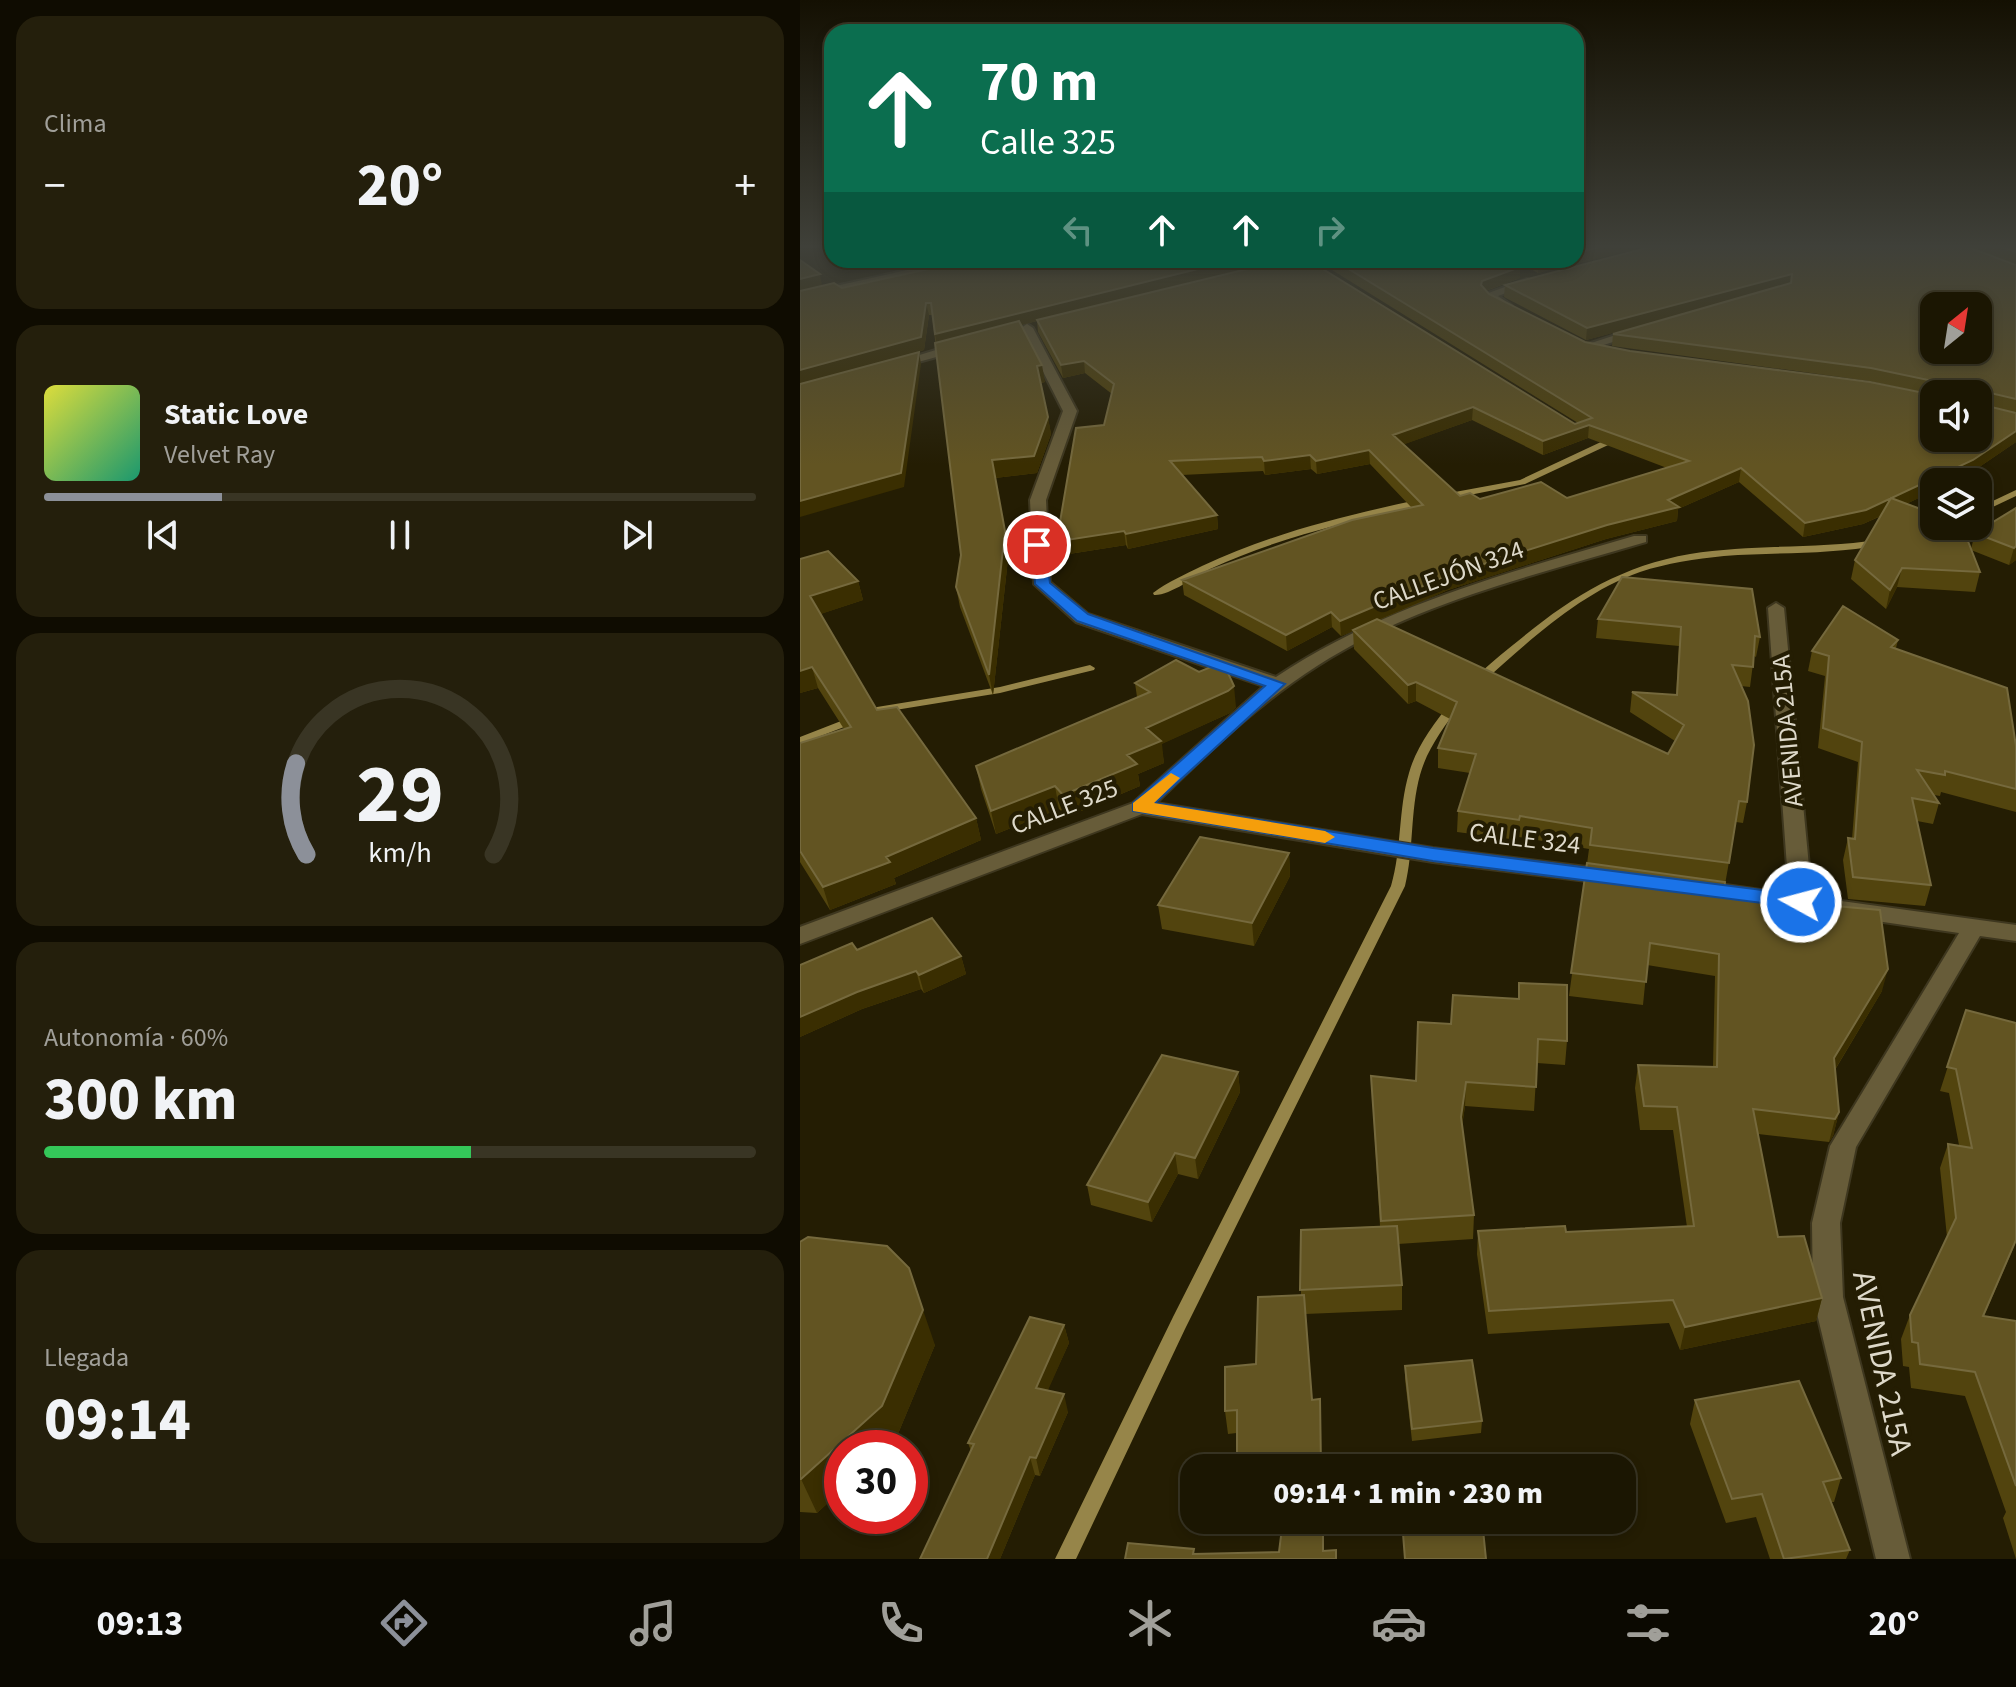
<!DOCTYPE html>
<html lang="es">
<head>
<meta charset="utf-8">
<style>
  :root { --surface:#1b1602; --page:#241f0c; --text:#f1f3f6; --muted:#a09f99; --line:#393524; --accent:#8c9099 }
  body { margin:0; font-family:"Source Sans 3",sans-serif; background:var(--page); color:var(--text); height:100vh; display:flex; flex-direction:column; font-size:30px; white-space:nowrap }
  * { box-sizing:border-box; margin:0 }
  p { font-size:26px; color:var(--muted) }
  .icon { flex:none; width:44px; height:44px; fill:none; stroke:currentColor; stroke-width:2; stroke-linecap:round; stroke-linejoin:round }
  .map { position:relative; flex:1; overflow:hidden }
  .drawer { display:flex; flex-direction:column; gap:16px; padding:16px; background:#0f0c01; width:800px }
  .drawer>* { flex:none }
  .hud { position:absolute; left:24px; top:24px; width:760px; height:244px; border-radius:24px; box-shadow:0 4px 12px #0003,0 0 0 2px var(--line); background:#0b6e4f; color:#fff; overflow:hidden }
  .needle { width:52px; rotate:30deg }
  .fabs { position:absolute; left:1120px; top:292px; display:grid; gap:16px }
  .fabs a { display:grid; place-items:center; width:72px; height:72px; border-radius:16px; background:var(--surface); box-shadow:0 4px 12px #0003,0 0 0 2px var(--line); font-size:40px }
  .speed { position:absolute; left:24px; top:1430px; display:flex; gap:16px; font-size:40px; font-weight:700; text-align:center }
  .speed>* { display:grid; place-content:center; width:104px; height:104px; border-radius:50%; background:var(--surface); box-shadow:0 4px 12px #0003,0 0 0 2px var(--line); line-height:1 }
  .speed .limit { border:12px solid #d22; background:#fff; color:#111 }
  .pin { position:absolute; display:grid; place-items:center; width:68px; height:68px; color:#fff; margin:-34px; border:4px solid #fff; border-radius:50%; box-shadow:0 2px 8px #0007 }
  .me { position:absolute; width:88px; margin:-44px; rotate:277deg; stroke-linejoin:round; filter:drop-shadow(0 0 6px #0008) }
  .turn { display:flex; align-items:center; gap:28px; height:168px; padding:0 24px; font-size:36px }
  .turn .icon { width:104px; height:104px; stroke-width:2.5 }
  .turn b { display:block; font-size:56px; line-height:68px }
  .lanes { display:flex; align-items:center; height:76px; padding:0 24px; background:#0003; justify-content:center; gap:40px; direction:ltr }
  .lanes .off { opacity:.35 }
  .big { font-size:60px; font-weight:800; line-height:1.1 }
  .drawer .card { flex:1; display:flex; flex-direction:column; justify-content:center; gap:12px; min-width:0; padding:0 28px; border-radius:24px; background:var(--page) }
  .drawer .dial { align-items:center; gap:0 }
  .dial svg { height:208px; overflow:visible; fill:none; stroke:var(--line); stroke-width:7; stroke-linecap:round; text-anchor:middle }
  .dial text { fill:var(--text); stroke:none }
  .song { display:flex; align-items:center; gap:24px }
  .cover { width:96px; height:96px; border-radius:12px; background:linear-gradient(135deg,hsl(60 70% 55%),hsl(160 70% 35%)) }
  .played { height:8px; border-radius:4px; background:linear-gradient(90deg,var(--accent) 25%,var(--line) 25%) }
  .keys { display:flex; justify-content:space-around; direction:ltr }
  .heat { display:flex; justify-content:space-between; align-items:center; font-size:44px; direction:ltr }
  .charge { height:12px; border-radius:6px; background:linear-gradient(90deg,#34c759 60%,var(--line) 0) }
  .trip { position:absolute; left:380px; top:1454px; width:456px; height:80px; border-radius:24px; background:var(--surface); box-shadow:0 4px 12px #0003,0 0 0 2px var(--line); font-weight:800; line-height:80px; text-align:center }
  .menu { display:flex; height:128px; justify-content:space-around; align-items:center; background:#0b0901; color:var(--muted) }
  .menu .icon { width:56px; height:56px }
  .menu .on { color:var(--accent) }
  .menu b { font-size:36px; color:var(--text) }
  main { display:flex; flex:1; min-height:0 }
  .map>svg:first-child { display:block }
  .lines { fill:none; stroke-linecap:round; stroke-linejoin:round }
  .stream { fill:#968549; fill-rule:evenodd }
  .minor-casing { stroke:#3e371f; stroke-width:4 }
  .minor { fill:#675c39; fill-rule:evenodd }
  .wall { fill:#52440e; fill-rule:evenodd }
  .shaded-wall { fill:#3a2e01 }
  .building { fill:#625422; stroke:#75693d; stroke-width:2; fill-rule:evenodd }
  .route { fill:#1a73e8; stroke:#114b97; stroke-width:2 }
  .slow { fill:#f59e0b }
  .labels { text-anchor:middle; stroke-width:8; stroke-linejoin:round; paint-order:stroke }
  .street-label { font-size:26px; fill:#ded9ca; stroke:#241d03 }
  .near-street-label { font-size:32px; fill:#ded9ca; stroke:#241d03 }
</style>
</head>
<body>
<main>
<section class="drawer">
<div class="card"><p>Clima</p>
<div class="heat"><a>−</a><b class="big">20°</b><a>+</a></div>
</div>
<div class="card">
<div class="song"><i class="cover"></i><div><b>Static Love</b><p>Velvet Ray</p></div></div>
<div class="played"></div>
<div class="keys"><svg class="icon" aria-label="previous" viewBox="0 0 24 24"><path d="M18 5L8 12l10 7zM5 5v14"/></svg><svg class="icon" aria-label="pause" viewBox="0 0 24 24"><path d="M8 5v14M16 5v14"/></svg><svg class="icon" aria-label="next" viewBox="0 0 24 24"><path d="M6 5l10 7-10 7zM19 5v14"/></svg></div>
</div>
<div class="card dial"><svg viewBox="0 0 100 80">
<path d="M14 69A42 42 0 1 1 86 69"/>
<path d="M14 69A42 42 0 0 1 10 34" stroke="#8c9099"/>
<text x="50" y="56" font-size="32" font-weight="700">29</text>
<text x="50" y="72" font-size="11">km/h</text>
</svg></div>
<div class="card"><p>Autonomía · 60%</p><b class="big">300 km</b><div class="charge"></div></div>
<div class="card"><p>Llegada</p><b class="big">09:14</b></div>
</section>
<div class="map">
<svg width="1216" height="1559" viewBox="0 0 1216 1559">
  <rect width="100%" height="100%" fill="#241d03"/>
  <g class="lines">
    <path class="stream" d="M818,434L821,435V439L725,484L644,500L640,497L644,494L720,480Z
      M1110,490L1134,495V501L1107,495L1106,493Z
      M1216,490V496L1178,514V508Z
      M622,499L627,502L625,504C552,521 479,537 410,569C396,576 369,596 354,595L353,593C367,582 386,574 402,566C472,533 547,515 622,499Z
      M1078,540L1083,543L1081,545C1030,555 976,552 924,556C895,559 867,563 840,572C780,593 729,641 682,683H674L673,681C686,666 703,653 718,641C771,597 821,566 890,554C952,544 1016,549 1078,540Z
      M290,665L295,668L294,670L200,693L83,712L0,744V737L77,707L200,687Z
      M654,702L660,705C644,727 627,749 620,775C610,811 614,850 605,886L385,1329L276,1559H255L373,1317L591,886C602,849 598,810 609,773C616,747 634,724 650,703Z"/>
    <g class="minor-casing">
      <path id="minor" d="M152,260H172L0,300V294Z
        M727,279L737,281L698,296L712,306V310H704L683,295Z
        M227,324L233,328L277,411L246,500L250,582L288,614L476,677C584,605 711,572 834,536H846V542C735,575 615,603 517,666C457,704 407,754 356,803L633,848L811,870L819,872L822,877L819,882L811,884L633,862L342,814L0,944V927L333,803L464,686L276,622L234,584L230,500L263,411L221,328Z
        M834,329L844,332L785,351L779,347Z
        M162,342L166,343V349L96,368L90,364Z
        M976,603L984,608L1012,897L1216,925V941L1180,936L1056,1147L1040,1223L1043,1297L1110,1559H1076L1013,1297L1012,1223L1030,1146L1159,933L898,895L890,893L887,888L890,883L898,881L989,894L968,608Z"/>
    </g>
    <use href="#minor" class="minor"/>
  </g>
  <path class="wall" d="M854,246H1216V264L1193,256L1216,265V442L1169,474L1106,504L1171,549L1175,533L1216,508V560L1209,565L1171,550L1180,572L1175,592L1097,587L1086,609L1051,579L1055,560L1081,516L1063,524L1003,537L939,482L878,509L877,521L806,539L648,590L579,620L868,754L875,741L830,712L832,692L876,695L879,646L796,638L798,619L822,577L960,637L956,657L954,656L950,687L941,686L947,802L943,823L936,822L923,896L1082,991L1035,1070L1039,1112L1033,1136L1029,1142L958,1134L978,1237L1022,1298L1016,1321L880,1350L869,1323L688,1334L677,1254L678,1231L766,1232L887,1227L873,1130H840L835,1088L838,1065L913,1067L915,976L847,965L843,1005L769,996L789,849L719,837L718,840L657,832L658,811L670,773L638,768V748L650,719L616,701L608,704L554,649L553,631L541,636L532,627L487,651L384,595L382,580L611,507L570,464L517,474L511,469L465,475L463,471L382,475L417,515L418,529L328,549L326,545L269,554L262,536L260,522L304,425L312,394L285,373L263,378L238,332L237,321L221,325L245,382L241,383L251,434L237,473L195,478L209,550L193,695L160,607L156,587L161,555L132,315H129L124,350L0,384L22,286L42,288L125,270L124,263L113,266L106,260H480L348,293L775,424L778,423L516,260H709L720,278L686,291L689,294L785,342L830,351L1134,395L1178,394L1134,395L1069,381L812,346L813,334L882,314L786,340L704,297L705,285ZM672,420L743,455L788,438L867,468L767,498L680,499L660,496L604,444Z
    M714,260H776L738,273Z
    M0,559L58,581L63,600L20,614L77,710L176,818L181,840L94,878L96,884L30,910L0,862V743L44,729L18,688L0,693Z
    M1098,640L1096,648L1216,746V812L1141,792L1140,796L1134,795L1139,803L1133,824L1117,821L1131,885L1125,906L1048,899L1043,860L1048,838L1052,839L1058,762L1018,748L1025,676L1008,671L1012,651Z
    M335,683L436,707L430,713L361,744L364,763L338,774L340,786L267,817L259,809L196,834L181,789L176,766L337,697Z
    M489,853L490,876L454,946L362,929L358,905Z
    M57,950L161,956L166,974L124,993L121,989L62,1009L0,1037V965Z
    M1166,1010L1216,1023V1242L1184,1316L1216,1321V1559L1203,1518L1206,1512L1165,1396L1111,1388L1109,1367L1103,1366L1101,1339L1110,1315L1147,1237L1140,1168L1148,1144L1159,1145L1149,1093L1140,1091Z
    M618,1022L767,1041L765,1065L737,1063L734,1111L665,1106L662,1126L674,1215L673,1239L598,1244L602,1285V1310L505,1314L512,1400L520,1399L521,1423L428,1434L425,1411L501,1295V1230L580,1226L571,1076L616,1081Z
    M438,1072L440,1092L398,1179L378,1174L352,1222L291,1205L287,1185Z
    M0,1242L135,1345L95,1441L17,1513L0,1512Z
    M264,1325L269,1343L247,1391L268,1412L240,1476L235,1475L200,1559H120L171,1451L168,1443Z
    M605,1366L682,1421L681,1433L612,1441L605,1379Z
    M895,1400L1041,1478L1034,1502H1031L1050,1550L1046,1559H970L956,1517L926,1523L890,1424Z"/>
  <path class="shaded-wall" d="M804,246H850L738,273L739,262L745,260H776V253Z
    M112,260H138L113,266Z
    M434,260H480L137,346L135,334Z
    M720,267V278L682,292L681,285L682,281Z
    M20,274L22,286L0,292V279Z
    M992,274L990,286L786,340L787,328Z
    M126,303L129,315L124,350L0,384V370Z
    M119,352L121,364L104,487L0,517V501Z
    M284,361L285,373L263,378L261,365Z
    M242,365L245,382L240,383L237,366Z
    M673,407L672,420L594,448L593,435Z
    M248,417L251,434L237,473L195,478L192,460Z
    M789,425L788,438L743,455V441Z
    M1216,431V442L1169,474L1152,482H1134V491L1063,524L1003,537L1005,523Z
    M569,450L570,464L517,474L516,461Z
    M510,455L511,469L465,475L464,461Z
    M941,468L939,482L878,509L877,521L806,539L648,590L541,636L540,621L649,575L868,500Z
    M417,515L418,529L328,549L326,534Z
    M205,531L209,550L193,695L189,675Z
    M324,531L326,545L269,554L267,540Z
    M1216,546V560L1209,565L1214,548Z
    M1102,568L1097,587L1086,609L1090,590Z
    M58,581L63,600L15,616L10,596Z
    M531,612L532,627L487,651L486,635Z
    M12,667L18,688L0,693V671Z
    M616,682V701L608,704V685Z
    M434,686L436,707L430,713L362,744L364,763L338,774L340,786L267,817L263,795L327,755L346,728Z
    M255,786L259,809L196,834L191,811Z
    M176,818L181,840L94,878L96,884L30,910L23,887L86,857Z
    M489,853L490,876L454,946L452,923Z
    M161,956L166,974L124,993L119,975Z
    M1088,969L1082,991L1028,1081L1034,1058Z
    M116,971L121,989L62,1009L0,1037V1017L57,992Z
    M438,1072L440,1092L398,1179L395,1158Z
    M666,1082L665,1106L660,1141L661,1117Z
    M1039,1112L1033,1136L1029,1142L1035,1119Z
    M375,1153L378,1174L352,1222L348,1202Z
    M1022,1298L1016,1321L880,1350L885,1327Z
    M123,1310L135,1345L95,1441L88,1448H42V1490L17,1513L1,1479Z
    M264,1325L269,1343L241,1406L236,1388Z
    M264,1394L268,1412L240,1476L236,1458Z
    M230,1457L235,1475L200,1559H187Z"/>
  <path class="building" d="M776,246H804L776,253Z
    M854,246H1165L1216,265V399L1182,391L1178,394L1179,404L1216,413V431L1173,460L1066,510L1005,523L941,468L868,500L879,507L807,525L649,575L540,621L531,612L486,635L382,580L552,520L623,505L569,450L516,461L510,455L464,461L462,457L370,461L417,515L326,534L324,531L267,540L260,522L276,428L304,425L314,384L284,361L261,365L237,320L484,260H508L775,424L792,418L534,260H709L720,267L682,281L681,285L689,294L785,342L830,351L1070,382L1134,395V438H1178V394H1139L1140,393L1138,382L1071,368L813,334L991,283L992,274L787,328L705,285ZM1134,306H1178V350H1134ZM673,407L743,441L789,425L889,461L767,498L741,482L680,499L670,493L660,496L593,435Z
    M1199,246H1216V252Z
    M0,260L20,274L0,279Z
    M134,260H434L135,334L131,303H126L121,337L0,370V291L34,283L42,288L133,268L124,262Z
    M219,321L242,365L237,366L248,417L234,456L192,460L205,531L189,675L156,587L161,555L135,343Z
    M119,352L101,473L0,501V384Z
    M1091,498L1134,514V526H1162L1180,572L1102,568L1090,590L1055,560Z
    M1216,508V546L1214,548L1175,533Z
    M28,551L58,581L10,596L77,710L97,707L176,818L86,857L90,862L23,887L0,851V743L51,727L12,667L0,671V559Z
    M822,577L952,589L960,637L955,636L953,667L932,665L948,701L954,745L947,802L939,801L929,863L790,845L792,828L720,816L719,820L658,811L676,754L638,748L657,702L616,682L608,685L553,630L577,619L868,754L884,725L832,692L877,695L881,627L798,619Z
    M1043,606L1098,640L1091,647L1207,688L1216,746V789L1145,771V775L1117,770L1139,803L1112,798L1131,885L1053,877L1048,838L1055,839L1062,742L1023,728L1029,656L1012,651Z
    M376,660L399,672L423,662L434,686L428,691L346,728L361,741L327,755L337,764L263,795L255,786L191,811L176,766L350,692L335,683Z
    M400,837L489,853L452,923L358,905Z
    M787,863L925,882L923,896L1080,910L1088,969L1034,1058L1039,1112L1035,1119L953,1109L978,1237L1004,1236L1022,1298L885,1327L873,1300L689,1311L678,1231L765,1226L766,1232L894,1226L877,1107L844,1106L838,1065L917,1067L919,954L850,943L846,982L771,973Z
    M132,918L161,956L119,975L116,971L57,992L0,1017V965L52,943L57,950Z
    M719,983L767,985V1041L738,1039L736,1087L666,1082L661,1117L674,1215L581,1221L571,1076L616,1081L618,1022L651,1024L653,995L719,999Z
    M1166,1010L1216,1023V1240L1183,1316L1216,1321V1486L1175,1372L1120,1364L1118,1343L1112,1342L1110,1315L1156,1218L1148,1144L1172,1148L1156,1069L1147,1067Z
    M362,1055L438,1072L395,1158L375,1153L348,1202L287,1185Z
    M597,1226L602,1285L500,1290L501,1230Z
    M8,1237L87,1246L109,1268L123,1310L82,1406L1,1479H0V1242Z
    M504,1295L512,1400L520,1399L521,1468H437V1410L425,1411V1367L456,1364L458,1297Z
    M230,1317L264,1325L236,1388L264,1394L236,1458L230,1457L187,1559H120L174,1444L168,1443Z
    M672,1360L682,1421L612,1429L605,1366Z
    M999,1381L1041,1478L1023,1482L1050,1550L984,1559L962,1494L932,1499L895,1400Z
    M483,1520H523V1551L536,1550V1559H325L328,1543L394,1549L393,1554L479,1552Z
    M624,1520H682L686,1559H605L602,1521Z"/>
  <linearGradient id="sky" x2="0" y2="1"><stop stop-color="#141002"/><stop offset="0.53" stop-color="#3f4039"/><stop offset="1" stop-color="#3f4039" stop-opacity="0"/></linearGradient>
  <rect width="1216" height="465" fill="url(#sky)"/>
  <path class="route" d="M232,542L245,545L250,583L288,614L485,684L355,803L633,848L1001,895L1011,902L1001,908L633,861L333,811V803L465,686L277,621L235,584Z"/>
  <path class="slow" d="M371,773L380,778L354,803L525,831L535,837L525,843L333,811V803Z"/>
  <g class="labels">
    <g class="street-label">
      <text transform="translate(648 575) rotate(-20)" y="9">CALLEJÓN 324</text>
      <text transform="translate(987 731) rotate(-95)" y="9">AVENIDA 215A</text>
      <text transform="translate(264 806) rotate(-21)" y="9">CALLE 325</text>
      <text transform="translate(725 838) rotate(7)" y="9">CALLE 324</text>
    </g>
    <g class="near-street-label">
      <text transform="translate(1083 1363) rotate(78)" y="11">AVENIDA 215A</text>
    </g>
  </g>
</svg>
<div class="fabs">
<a><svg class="needle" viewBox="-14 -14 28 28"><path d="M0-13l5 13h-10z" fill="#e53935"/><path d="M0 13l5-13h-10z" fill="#a09f99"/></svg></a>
<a><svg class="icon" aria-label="sound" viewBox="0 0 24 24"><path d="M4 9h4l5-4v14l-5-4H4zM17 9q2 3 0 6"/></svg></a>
<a><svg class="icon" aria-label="layers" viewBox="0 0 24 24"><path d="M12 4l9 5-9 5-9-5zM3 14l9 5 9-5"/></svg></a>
</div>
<div class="speed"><div class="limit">30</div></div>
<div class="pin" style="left:237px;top:545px;background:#d93025"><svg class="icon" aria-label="arrive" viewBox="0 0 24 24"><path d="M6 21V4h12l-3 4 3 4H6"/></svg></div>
<svg class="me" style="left:1001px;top:902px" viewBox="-20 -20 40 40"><circle r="17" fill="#1a73e8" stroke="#fff" stroke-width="3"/><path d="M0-11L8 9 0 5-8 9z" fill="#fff"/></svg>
<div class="trip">09:14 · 1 min · 230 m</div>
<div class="hud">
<div class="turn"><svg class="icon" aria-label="ahead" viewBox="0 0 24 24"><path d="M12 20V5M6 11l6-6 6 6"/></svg><div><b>70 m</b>Calle 325</div></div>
<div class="lanes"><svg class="icon off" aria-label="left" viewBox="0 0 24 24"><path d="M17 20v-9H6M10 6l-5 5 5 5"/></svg><svg class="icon" aria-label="ahead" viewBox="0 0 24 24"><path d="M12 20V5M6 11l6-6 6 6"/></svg><svg class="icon" aria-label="ahead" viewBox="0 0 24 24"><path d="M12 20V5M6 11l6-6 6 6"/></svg><svg class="icon off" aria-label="right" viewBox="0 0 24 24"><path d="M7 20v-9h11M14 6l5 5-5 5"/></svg></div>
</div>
</div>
</main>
<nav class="menu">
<b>09:13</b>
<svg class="icon on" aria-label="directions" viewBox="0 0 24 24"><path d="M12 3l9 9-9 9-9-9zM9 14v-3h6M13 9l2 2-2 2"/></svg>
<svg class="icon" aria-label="music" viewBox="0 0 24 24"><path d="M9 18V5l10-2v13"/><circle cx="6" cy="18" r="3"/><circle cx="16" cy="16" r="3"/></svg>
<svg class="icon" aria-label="phone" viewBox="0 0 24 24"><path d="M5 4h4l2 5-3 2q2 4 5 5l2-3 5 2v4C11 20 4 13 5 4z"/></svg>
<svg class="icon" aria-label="climate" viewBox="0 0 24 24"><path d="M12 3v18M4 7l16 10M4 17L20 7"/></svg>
<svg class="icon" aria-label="car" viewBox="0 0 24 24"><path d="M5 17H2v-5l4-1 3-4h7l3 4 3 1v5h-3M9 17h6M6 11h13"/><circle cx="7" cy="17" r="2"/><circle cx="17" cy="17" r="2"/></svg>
<svg class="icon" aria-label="filters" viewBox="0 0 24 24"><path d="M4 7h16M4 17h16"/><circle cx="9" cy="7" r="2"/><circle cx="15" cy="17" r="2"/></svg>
<b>20°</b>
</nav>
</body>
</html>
